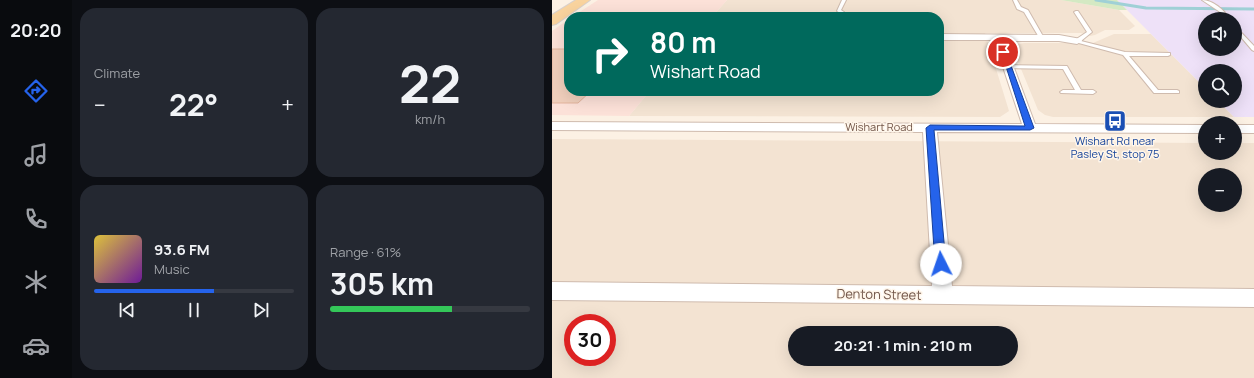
<!DOCTYPE html>
<html lang="en">
<head>
<meta charset="utf-8">
<style>
  :root { --surface:#171b24; --page:#242831; --text:#f1f3f6; --muted:#9ea1a6; --line:#363941; --accent:#2563eb }
  body { margin:0; font-family:Manrope,sans-serif; background:var(--page); color:var(--text); height:100vh; display:flex; flex-direction:column; font-size:15px; white-space:nowrap }
  * { box-sizing:border-box; margin:0 }
  p { font-size:13px; color:var(--muted) }
  .icon { flex:none; width:22px; height:22px; fill:none; stroke:currentColor; stroke-width:2; stroke-linecap:round; stroke-linejoin:round }
  .map { position:relative; flex:1; overflow:hidden }
  .side { display:flex; flex-direction:column; gap:8px; padding:8px; background:#0d0f14; width:480px }
  .side>* { flex:none }
  .guide { position:absolute; left:12px; top:12px; width:380px; height:84px; border-radius:16px; box-shadow:0 4px 16px #0002; background:#00695c; color:#fff; overflow:hidden }
  .fabs { position:absolute; left:646px; top:12px; display:grid; gap:8px }
  .fabs a { display:grid; place-items:center; width:44px; height:44px; border-radius:50%; background:var(--surface); box-shadow:0 4px 16px #0002; font-size:20px }
  .speed { position:absolute; left:12px; top:314px; display:flex; gap:8px; font-size:20px; font-weight:700; text-align:center }
  .speed>* { display:grid; place-content:center; width:52px; height:52px; border-radius:50%; background:var(--surface); box-shadow:0 4px 16px #0002; line-height:1 }
  .speed .limit { border:6px solid #d22; background:#fff; color:#111 }
  .pin { position:absolute; display:grid; place-items:center; width:34px; height:34px; color:#fff; margin:-17px; border:2px solid #fff; border-radius:50%; box-shadow:0 1px 4px #0007 }
  .me { position:absolute; width:44px; margin:-22px; rotate:356deg; stroke-linejoin:round; filter:drop-shadow(0 0 3px #0008) }
  .turn { display:flex; align-items:center; gap:14px; height:84px; padding:0 20px; font-size:18px }
  .turn .icon { width:52px; height:52px; stroke-width:2.5 }
  .turn b { display:block; font-size:28px; line-height:34px }
  .big { font-size:30px; font-weight:700; line-height:1.1 }
  .side .card { flex:1; display:flex; flex-direction:column; justify-content:center; gap:6px; min-width:0; padding:0 14px; border-radius:16px; background:var(--page) }
  .side .dial { align-items:center; gap:0 }
  .dial b { font-size:52px; line-height:1 }
  .song { display:flex; align-items:center; gap:12px }
  .cover { width:48px; height:48px; border-radius:6px; background:linear-gradient(135deg,hsl(50 70% 55%),hsl(280 70% 35%)) }
  .played { height:4px; border-radius:2px; background:linear-gradient(90deg,var(--accent) 60%,var(--line) 60%) }
  .keys { display:flex; justify-content:space-around; direction:ltr }
  .heat { display:flex; justify-content:space-between; align-items:center; font-size:22px; direction:ltr }
  .charge { height:6px; border-radius:3px; background:linear-gradient(90deg,#34c759 61%,var(--line) 0) }
  .side .tiles { flex:1; display:grid; gap:8px; grid-template-columns:repeat(2,1fr) }
  .trip { position:absolute; left:236px; top:326px; width:230px; height:40px; border-radius:20px; background:var(--surface); box-shadow:0 4px 16px #0002; font-weight:700; line-height:40px; text-align:center }
  main { display:flex; flex:1; min-height:0 }
  .tab-bar { display:flex; flex-direction:column; width:72px; justify-content:space-around; align-items:center; background:#090b0e; color:var(--muted) }
  .tab-bar .icon { width:28px; height:28px }
  .tab-bar .on { color:var(--accent) }
  .tab-bar b { font-size:18px; color:var(--text) }
  .map>svg:first-child { display:block }
  .residential { fill:#f3e3d2; fill-rule:evenodd }
  .commercial { fill:#fce1d8 }
  .education { fill:#eee1f8; fill-rule:evenodd }
  .green { fill:#d4e9c3 }
  .lines { fill:none; stroke-linecap:round; stroke-linejoin:round }
  .stream { stroke:#9fd0d6; stroke-width:3 }
  .building { fill:#f0cfbc; stroke:#e3b49d }
  .service-casing { stroke:#cfbbae; stroke-width:2 }
  .minor-casing { stroke:#cfbbae; stroke-width:2 }
  .primary-casing { stroke:#d8d0cc; stroke-width:2 }
  .service { fill:#fff; fill-rule:evenodd }
  .minor { fill:#fff; fill-rule:evenodd }
  .primary { fill:#f9d39e; fill-rule:evenodd }
  .route { fill:#2563eb; stroke:#184099 }
  .labels { text-anchor:middle; stroke-width:3; stroke-linejoin:round; paint-order:stroke }
  .street-label { font-size:11px; fill:#73574a; stroke:#fff6ea }
  .transit-label { font-size:11px; fill:#164399; stroke:#fff6ea }
  .near-street-label { font-size:13px; fill:#73574a; stroke:#fff6ea }
</style>
</head>
<body>
<main>
<nav class="tab-bar">
<b>20:20</b>
<svg class="icon on" aria-label="directions" viewBox="0 0 24 24"><path d="M12 3l9 9-9 9-9-9zM9 14v-3h6M13 9l2 2-2 2"/></svg>
<svg class="icon" aria-label="music" viewBox="0 0 24 24"><path d="M9 18V5l10-2v13"/><circle cx="6" cy="18" r="3"/><circle cx="16" cy="16" r="3"/></svg>
<svg class="icon" aria-label="phone" viewBox="0 0 24 24"><path d="M5 4h4l2 5-3 2q2 4 5 5l2-3 5 2v4C11 20 4 13 5 4z"/></svg>
<svg class="icon" aria-label="climate" viewBox="0 0 24 24"><path d="M12 3v18M4 7l16 10M4 17L20 7"/></svg>
<svg class="icon" aria-label="car" viewBox="0 0 24 24"><path d="M5 17H2v-5l4-1 3-4h7l3 4 3 1v5h-3M9 17h6M6 11h13"/><circle cx="7" cy="17" r="2"/><circle cx="17" cy="17" r="2"/></svg>
</nav>
<section class="side">
<div class="tiles">
<div class="card"><p>Climate</p>
<div class="heat"><a>−</a><b class="big">22°</b><a>+</a></div>
</div>
<div class="card dial"><b>22</b><p>km/h</p></div>
<div class="card">
<div class="song"><i class="cover"></i><div><b>93.6 FM</b><p>Music</p></div></div>
<div class="played"></div>
<div class="keys"><svg class="icon" aria-label="previous" viewBox="0 0 24 24"><path d="M18 5L8 12l10 7zM5 5v14"/></svg><svg class="icon" aria-label="pause" viewBox="0 0 24 24"><path d="M8 5v14M16 5v14"/></svg><svg class="icon" aria-label="next" viewBox="0 0 24 24"><path d="M6 5l10 7-10 7zM19 5v14"/></svg></div>
</div>
<div class="card"><p>Range · 61%</p><b class="big">305 km</b><div class="charge"></div></div>
</div>
</section>
<div class="map">
<svg width="702" height="378" viewBox="0 0 702 378">
  <rect width="100%" height="100%" fill="#fcf1e4"/>
  <path class="residential" d="M175,0H509L567,10L583,26L577,30H553L543,35L538,36L529,33H433L457,111L448,117L77,116L98,91H387V17H160Z
    M562,34H599L653,88V101H666L682,117H501L493,115L486,110L460,47L462,45L472,43H541Z
    M0,139L653,143V153H683V143H702V378H0ZM653,175H683V205H653ZM21,323H55V357H21ZM243,333H459V359H243Z"/>
  <path class="commercial" d="M46,0H175L160,17H20Z
    M17,19V91H98L77,116L0,115V31Z"/>
  <path class="education" d="M565,0H702V117H682L666,101H683V71H653V88ZM653,19H683V49H653Z"/>
  <path class="green" d="M509,0H565L575,10H567Z"/>
  <g class="lines">
    <path class="stream" d="M544,0L594,8L702,9"/>
  </g>
  <path class="building" d="M0,49H17V91H39L26,103H0Z"/>
  <g class="lines">
    <g class="service-casing">
      <path id="service" d="M290,0H294L289,10L292,12L291,17H287L288,13L285,11Z
        M461,0H465L469,7L476,10L492,38V39H488L472,12L465,9Z
        M650,0C661,0 672,10 678,19H674L668,12Z
        M524,11H526L540,32L529,41L573,52L618,53V55L616,56H577L606,90H625L627,91V93H602L571,55L523,42V40L535,32L522,12Z
        M683,26L702,46V51L700,50L683,30Z
        M456,65L515,66L529,90H541L544,92L541,94L509,93L508,92L511,90H523L511,69L454,68V66Z"/>
    </g>
    <g class="minor-casing">
      <path id="minor" d="M387,34L507,35L529,39L530,41L525,44L507,41H452L483,124L653,125V133L385,132L400,286L702,289V307L0,300V282L380,286L371,132L0,130V122L470,124L442,40H387Z
        M683,125H702V133H683Z"/>
    </g>
    <g class="primary-casing">
      <path id="primary" d="M24,0H38L4,24L0,25V15Z"/>
    </g>
    <use href="#service" class="service"/>
    <use href="#minor" class="minor"/>
    <use href="#primary" class="primary"/>
  </g>
  <path class="route" d="M449,51L454,52L482,128L478,130H382L394,264L392,267H385L383,264L374,128L378,125L473,126Z"/>
  <defs>
    <g id="bus-square" transform="scale(1.15)"><rect x="-9" y="-9" width="18" height="18" rx="4" fill="#1a4fb4" stroke="#fff6ea"/><path d="M-5-6H5V4H4V6H2V4H-2V6H-4V4H-5ZM-3.5-4V0h7V-4ZM-3.5 1.2v1.5H-2V1.2ZM2 1.2v1.5H3.5V1.2Z" fill="#fff"/></g>
  </defs>
  <g fill-rule="evenodd">
    <use href="#bus-square" x="563" y="121"/>
  </g>
  <g class="labels">
    <g class="street-label">
      <text x="327" y="131">Wishart Road</text>
    </g>
    <g class="transit-label">
      <text x="563" y="145">Wishart Rd near<tspan x="563" dy="13">Pasley St, stop 75</tspan></text>
    </g>
    <g class="near-street-label">
      <text transform="translate(327 294) rotate(1)" y="5">Denton Street</text>
    </g>
  </g>
</svg>
<div class="fabs">
<a><svg class="icon" aria-label="sound" viewBox="0 0 24 24"><path d="M4 9h4l5-4v14l-5-4H4zM17 9q2 3 0 6"/></svg></a>
<a><svg class="icon" aria-label="search" viewBox="0 0 24 24"><circle cx="10" cy="10" r="6"/><path d="M15 15l6 6"/></svg></a>
<a>+</a>
<a>−</a>
</div>
<div class="speed"><div class="limit">30</div></div>
<div class="pin" style="left:451px;top:52px;background:#d93025"><svg class="icon" aria-label="arrive" viewBox="0 0 24 24"><path d="M6 21V4h12l-3 4 3 4H6"/></svg></div>
<svg class="me" style="left:389px;top:264px" viewBox="-20 -20 40 40"><circle r="19" fill="#fff"/><path d="M0-13L10 11 0 6-10 11z" fill="#2563eb"/></svg>
<div class="trip">20:21 · 1 min · 210 m</div>
<div class="guide">
<div class="turn"><svg class="icon" aria-label="right" viewBox="0 0 24 24"><path d="M7 20v-9h11M14 6l5 5-5 5"/></svg><div><b>80 m</b>Wishart Road</div></div>
</div>
</div>
</main>
</body>
</html>
